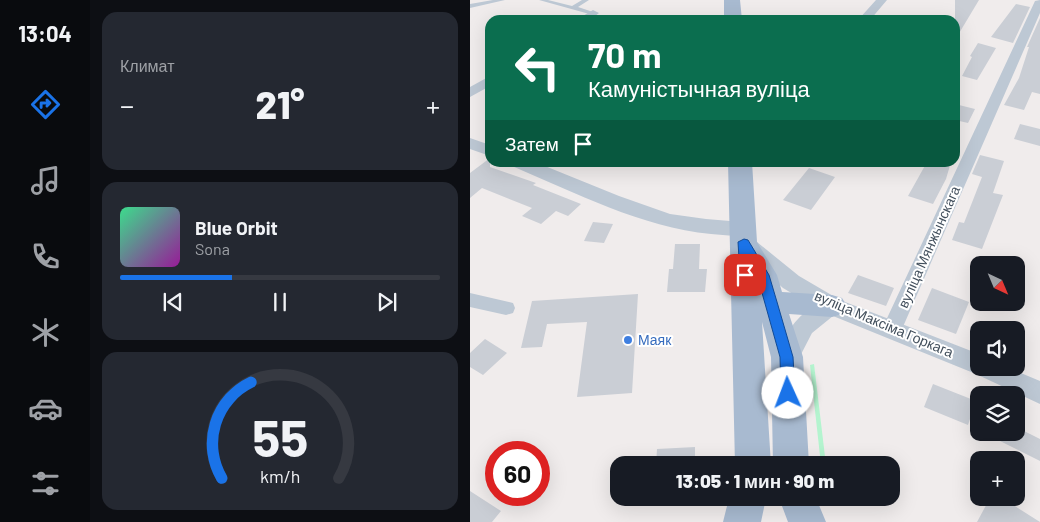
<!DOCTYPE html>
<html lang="ru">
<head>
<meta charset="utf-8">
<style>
  :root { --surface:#171b24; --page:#242831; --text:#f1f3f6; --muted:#9ea1a6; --line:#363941; --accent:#1a73e8 }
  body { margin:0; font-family:Barlow,sans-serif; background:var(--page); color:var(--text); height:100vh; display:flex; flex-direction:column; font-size:19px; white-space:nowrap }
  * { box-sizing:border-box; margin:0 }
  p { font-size:16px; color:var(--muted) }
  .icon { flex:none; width:28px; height:28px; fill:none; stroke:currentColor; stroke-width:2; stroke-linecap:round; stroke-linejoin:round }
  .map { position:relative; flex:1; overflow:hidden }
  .details { display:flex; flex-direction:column; gap:12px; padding:12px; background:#0d0f14; width:380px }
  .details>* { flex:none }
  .guide { position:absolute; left:15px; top:15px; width:475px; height:152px; border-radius:15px; box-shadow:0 5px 20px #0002; background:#0b6e4f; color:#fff; overflow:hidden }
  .needle { width:32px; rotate:136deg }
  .tools { position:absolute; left:500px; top:256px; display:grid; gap:10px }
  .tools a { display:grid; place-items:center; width:55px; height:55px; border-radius:10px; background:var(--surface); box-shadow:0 5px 20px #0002; font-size:25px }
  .speed { position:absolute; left:15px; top:441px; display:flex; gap:10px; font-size:25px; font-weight:700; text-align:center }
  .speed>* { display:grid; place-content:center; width:65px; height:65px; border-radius:50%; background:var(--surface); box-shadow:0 5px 20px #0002; line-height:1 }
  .speed .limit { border:8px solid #d22; background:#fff; color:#111 }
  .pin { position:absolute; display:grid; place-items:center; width:42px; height:42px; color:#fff; margin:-21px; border-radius:10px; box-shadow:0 2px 8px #0006 }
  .me { position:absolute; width:55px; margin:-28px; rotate:358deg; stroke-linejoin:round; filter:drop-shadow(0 0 4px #0008) }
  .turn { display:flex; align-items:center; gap:18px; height:105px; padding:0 20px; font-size:22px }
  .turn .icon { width:65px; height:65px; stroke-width:2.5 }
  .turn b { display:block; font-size:35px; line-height:42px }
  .then { display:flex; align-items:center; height:48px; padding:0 20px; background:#0003; gap:10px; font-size:19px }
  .big { font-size:38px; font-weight:800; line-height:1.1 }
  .details .card { flex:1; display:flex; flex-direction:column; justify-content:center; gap:8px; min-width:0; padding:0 18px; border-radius:15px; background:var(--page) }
  .details .dial { align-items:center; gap:0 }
  .dial svg { height:130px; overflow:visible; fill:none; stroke:var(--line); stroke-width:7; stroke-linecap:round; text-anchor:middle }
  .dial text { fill:var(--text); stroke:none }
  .song { display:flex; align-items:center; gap:15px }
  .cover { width:60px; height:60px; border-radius:8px; background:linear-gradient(135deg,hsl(150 70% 55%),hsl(300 70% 35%)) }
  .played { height:5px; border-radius:2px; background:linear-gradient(90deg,var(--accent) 35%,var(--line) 35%) }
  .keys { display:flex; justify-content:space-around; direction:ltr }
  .heat { display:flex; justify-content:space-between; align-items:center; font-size:28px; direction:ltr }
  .trip { position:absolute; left:140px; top:456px; width:290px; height:50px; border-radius:15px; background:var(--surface); box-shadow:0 5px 20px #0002; font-weight:800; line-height:50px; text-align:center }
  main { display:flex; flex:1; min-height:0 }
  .tab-bar { display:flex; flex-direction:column; width:90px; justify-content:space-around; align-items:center; background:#090b0e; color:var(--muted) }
  .tab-bar .icon { width:35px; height:35px }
  .tab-bar .active { color:var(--accent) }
  .tab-bar b { font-size:22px; color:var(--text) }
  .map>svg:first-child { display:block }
  .green { fill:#b4f4cf }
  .building { fill:#caced5 }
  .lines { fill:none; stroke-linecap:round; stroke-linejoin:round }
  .service { fill:#bdc8d4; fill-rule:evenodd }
  .minor { fill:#bdc8d4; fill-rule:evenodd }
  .tertiary { fill:#bdc8d4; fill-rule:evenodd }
  .primary { fill:#a8bad0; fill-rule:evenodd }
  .route { fill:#1a73e8; stroke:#114b97 }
  .shop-dot { fill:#3f7fe0; stroke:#fff; stroke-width:2 }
  .labels { text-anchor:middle; stroke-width:4; stroke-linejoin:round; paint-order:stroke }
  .street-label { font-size:14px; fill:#424f5c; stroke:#fff }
  .shop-label { font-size:14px; fill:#366cbe; stroke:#fff; text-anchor:start }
</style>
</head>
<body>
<main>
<nav class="tab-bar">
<b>13:04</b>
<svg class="icon active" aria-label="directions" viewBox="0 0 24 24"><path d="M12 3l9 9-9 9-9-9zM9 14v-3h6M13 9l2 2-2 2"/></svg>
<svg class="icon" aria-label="music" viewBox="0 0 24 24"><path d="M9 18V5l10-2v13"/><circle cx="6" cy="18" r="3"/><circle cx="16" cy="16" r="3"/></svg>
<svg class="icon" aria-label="phone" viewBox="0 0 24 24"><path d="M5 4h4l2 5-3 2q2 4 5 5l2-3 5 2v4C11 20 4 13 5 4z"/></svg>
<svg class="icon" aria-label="climate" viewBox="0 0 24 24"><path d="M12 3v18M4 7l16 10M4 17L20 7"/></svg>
<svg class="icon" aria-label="car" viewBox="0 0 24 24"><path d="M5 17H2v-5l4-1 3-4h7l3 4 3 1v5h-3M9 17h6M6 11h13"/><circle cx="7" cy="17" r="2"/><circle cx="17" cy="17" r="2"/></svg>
<svg class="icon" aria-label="filters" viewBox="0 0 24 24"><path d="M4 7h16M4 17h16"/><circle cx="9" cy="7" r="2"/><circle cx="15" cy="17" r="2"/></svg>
</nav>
<section class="details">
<div class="card"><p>Климат</p>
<div class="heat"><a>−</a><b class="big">21°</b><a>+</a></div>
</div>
<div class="card">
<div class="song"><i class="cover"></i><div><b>Blue Orbit</b><p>Sona</p></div></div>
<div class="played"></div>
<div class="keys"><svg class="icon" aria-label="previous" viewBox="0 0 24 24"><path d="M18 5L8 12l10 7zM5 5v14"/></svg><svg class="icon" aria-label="pause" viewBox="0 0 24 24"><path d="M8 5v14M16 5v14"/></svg><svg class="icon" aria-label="next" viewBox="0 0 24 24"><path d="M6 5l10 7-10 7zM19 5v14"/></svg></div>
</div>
<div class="card dial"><svg viewBox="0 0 100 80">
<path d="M14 69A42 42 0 1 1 86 69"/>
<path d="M14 69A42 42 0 0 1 32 10" stroke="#1a73e8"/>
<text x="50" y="56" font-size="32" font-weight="700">55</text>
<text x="50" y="72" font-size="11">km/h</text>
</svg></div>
</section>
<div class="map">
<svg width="570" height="522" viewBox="0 0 570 522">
  <rect width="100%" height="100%" fill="#f0ecec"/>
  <path class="green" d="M344,364L356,465H351L340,365Z"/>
  <path class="building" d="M485,0H509L485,40Z
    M546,4L560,7L543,43L521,37Z
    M570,18V94L562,92L554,110L534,105L549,78L559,47H557Z
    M508,43L526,48L507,80L492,76L502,57L500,56Z
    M485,104L505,109L498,123L485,120Z
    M550,124L570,129V146L544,139Z
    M510,155L534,161L523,193L533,195L512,249L482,240L489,222L494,223L512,177L502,174Z
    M20,158V167L66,183L63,185L111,204L98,216L86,211L71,224L52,216L62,208L12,188L0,198V173Z
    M457,162H481L476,179L463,204L438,196Z
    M339,168L365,177L341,210L313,200Z
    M123,222L143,224L134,243L114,241Z
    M205,244H230L229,269H237L235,292H197L199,269H203Z
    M388,275L424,288L416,306L378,293Z
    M462,288L499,302L486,334L448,320Z
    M168,294L162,393L107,397L117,322L77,324L72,347L51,348L62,301Z
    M15,339L37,353L13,375L0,367V353Z
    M463,384L506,401L498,425L454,407Z
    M546,427L570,439V461L512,432H546Z
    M225,447V465H186L187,449Z
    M0,491L31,511L22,522H0Z
    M520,498H532L570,522H507Z"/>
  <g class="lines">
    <path class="service" d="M23,0H35L0,8V4Z
      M69,0H78L102,6L112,0H119L108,7L126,13L123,15Z"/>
    <path class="minor" d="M406,0H417L400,20H388Z
      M570,0V13L432,329L429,334L422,337L415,334L412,329L565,1Z
      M123,10L129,13L120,20H106Z
      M20,76V86L0,97V87Z
      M0,293L43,303L45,308L43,313L36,315L0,307Z"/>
    <path class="tertiary" d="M0,138L20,145V156L0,149Z
      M39,162H65L149,196L200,214L236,219L272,222L279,224L282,229L279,234C267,237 254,235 241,234C171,227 106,193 42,166Z
      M280,240L287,242L329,276L370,300L509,354V368H539L570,381V404L506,374L363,316L342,333L326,364L317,367L308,364L305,357C314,336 324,319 343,306L313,288L273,252L270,247L273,242Z"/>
    <path class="primary" d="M254,0H270L272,20H254Z
      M258,162H282L287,242L307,275L312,292L362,295L372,298L377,306L372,314L362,317L319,314L333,357L339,465H303L301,357L292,322L301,465H265Z
      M259,498H296L291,522H253Z
      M309,498H346L356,522H318Z"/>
  </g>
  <path class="route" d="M274,239L278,240L299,275L307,302L323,357L325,393L323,397H313L311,393L310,357L287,275L281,264L279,278H271L270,275L268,242Z"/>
  <circle class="shop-dot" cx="158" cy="340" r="5"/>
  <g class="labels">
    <g class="street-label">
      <text transform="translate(459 247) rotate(-66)" y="5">вуліца Мянжынскага</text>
      <text transform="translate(414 324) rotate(23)" y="5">вуліца Максіма Горкага</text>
    </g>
    <g class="shop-label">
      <text x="168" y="345">Маяк</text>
    </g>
  </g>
</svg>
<div class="tools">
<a><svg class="needle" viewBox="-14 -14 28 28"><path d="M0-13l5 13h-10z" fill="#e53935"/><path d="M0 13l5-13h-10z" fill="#9ea1a6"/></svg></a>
<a><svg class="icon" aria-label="sound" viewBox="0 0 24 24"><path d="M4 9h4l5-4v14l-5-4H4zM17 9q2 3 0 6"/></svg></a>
<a><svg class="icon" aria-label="layers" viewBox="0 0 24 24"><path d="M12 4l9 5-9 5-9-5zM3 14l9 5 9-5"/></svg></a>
<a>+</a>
</div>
<div class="speed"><div class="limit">60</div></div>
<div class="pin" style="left:275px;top:275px;background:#d93025"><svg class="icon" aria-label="arrive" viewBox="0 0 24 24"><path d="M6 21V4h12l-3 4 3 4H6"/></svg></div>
<svg class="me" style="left:318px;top:393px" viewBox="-20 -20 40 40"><circle r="19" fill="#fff"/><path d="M0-13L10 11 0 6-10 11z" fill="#1a73e8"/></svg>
<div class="trip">13:05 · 1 мин · 90 m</div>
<div class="guide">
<div class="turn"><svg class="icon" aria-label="left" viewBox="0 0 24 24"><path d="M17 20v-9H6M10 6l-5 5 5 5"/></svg><div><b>70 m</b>Камуністычная вуліца</div></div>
<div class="then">Затем<svg class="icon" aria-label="arrive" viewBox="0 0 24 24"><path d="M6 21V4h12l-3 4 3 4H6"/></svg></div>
</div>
</div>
</main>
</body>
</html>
